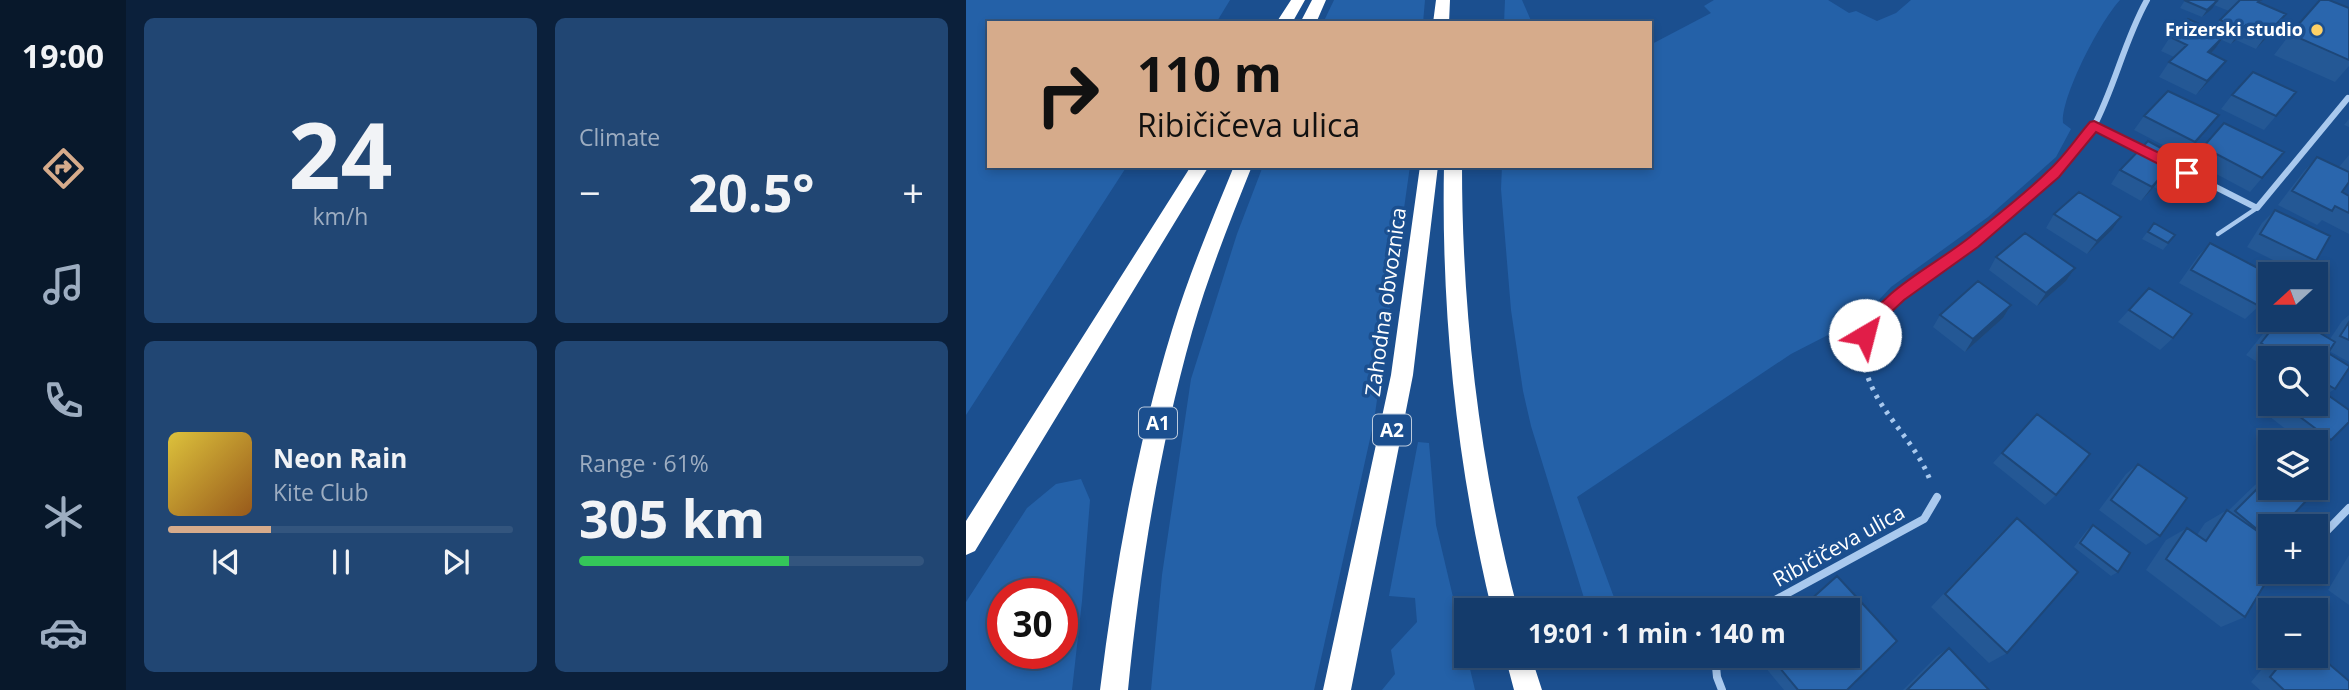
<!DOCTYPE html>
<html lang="en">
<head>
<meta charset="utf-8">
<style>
  :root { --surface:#143b6b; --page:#214673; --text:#f1f3f6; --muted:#9dadc1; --line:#33557e; --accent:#d6ab8b }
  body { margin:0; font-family:"Open Sans",sans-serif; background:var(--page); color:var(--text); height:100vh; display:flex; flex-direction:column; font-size:26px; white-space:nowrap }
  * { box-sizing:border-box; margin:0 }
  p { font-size:23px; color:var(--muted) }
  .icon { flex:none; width:38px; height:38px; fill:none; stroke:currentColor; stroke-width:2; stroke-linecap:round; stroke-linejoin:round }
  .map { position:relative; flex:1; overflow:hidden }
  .details { display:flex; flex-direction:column; gap:18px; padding:18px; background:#0b203b; width:840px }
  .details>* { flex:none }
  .top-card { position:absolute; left:21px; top:21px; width:665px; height:147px; border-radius:0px; box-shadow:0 4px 10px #0003,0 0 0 2px var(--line); background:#d6ab8b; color:#111; overflow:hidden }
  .needle { width:46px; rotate:249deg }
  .fabs { position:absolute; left:1292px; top:262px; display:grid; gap:14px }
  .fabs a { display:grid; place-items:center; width:70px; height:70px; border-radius:0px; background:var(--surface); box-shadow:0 4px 10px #0003,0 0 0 2px var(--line); font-size:35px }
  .speed { position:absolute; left:21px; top:578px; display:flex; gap:14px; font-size:35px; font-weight:700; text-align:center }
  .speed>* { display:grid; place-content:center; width:91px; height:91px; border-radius:50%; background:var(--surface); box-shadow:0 4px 10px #0003,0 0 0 2px var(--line); line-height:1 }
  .speed .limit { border:10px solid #d22; background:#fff; color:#111 }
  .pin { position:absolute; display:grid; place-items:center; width:60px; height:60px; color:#fff; margin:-30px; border-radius:14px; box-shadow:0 4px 10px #0006 }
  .me { position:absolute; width:77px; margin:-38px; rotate:37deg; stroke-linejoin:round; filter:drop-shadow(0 0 5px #0008) }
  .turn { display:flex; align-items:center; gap:24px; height:147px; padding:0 35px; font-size:32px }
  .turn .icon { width:91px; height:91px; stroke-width:2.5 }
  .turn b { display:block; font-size:49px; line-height:60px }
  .big { font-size:52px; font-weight:700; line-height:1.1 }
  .details .card { flex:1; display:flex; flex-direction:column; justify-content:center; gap:10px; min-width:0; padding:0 24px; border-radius:10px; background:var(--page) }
  .details .dial { align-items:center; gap:0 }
  .dial b { font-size:91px; line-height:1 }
  .song { display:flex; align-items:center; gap:21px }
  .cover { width:84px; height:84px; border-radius:10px; background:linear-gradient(135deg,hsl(50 70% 55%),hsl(30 70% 35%)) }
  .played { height:7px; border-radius:4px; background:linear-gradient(90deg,var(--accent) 30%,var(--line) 30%) }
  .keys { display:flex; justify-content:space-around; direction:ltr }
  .heat { display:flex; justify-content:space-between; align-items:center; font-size:38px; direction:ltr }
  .charge { height:10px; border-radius:5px; background:linear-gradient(90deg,#34c759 61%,var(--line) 0) }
  .details .tiles { flex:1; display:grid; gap:18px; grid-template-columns:repeat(2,1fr) }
  .trip { position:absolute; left:488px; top:598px; width:406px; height:70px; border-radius:0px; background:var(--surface); box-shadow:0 4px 10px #0003,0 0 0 2px var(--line); font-weight:700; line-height:70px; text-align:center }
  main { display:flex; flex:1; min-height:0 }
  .tab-bar { display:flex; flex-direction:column; width:126px; justify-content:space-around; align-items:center; background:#08182b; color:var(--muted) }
  .tab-bar .icon { width:49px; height:49px }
  .tab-bar .selected { color:var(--accent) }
  .tab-bar b { font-size:32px; color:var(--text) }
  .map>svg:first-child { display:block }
  .green { fill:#2461a8; fill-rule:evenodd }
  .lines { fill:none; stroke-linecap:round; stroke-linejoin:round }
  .path { stroke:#a9c9ee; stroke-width:5; stroke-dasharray:3.5 6; stroke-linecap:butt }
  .lane { stroke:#a9c9ee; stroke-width:4.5 }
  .street-far1 { stroke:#a9c9ee; stroke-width:6 }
  .street { stroke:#a9c9ee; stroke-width:8 }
  .highway { fill:#fff; fill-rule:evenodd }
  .wall { fill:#245895 }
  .shaded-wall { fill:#1d4779 }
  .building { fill:#2a66ad; stroke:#1d4779; stroke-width:2 }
  .route { fill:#e11d48; stroke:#92132f; stroke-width:2 }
  .poi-dot { fill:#ffd166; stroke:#1b4f8f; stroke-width:2.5 }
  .labels { text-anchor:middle; stroke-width:7; stroke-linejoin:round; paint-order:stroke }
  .far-poi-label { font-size:18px; font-weight:bold; fill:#fff; stroke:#1b4f8f; text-anchor:end }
  .shield { fill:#1b4f8f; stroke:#bbcadd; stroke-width:2 }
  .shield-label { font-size:19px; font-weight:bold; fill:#fff }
  .street-label { font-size:21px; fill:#fff; stroke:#1b4f8f }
</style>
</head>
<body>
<main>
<nav class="tab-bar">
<b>19:00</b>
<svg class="icon selected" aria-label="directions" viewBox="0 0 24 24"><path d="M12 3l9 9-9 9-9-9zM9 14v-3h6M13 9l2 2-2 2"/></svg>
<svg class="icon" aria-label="music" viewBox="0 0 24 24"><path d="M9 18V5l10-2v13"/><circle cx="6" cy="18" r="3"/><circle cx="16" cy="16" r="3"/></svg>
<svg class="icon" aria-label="phone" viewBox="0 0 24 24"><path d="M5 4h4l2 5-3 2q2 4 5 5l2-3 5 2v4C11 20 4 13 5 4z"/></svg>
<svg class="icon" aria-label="climate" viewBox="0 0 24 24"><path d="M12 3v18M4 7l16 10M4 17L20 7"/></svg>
<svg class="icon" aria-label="car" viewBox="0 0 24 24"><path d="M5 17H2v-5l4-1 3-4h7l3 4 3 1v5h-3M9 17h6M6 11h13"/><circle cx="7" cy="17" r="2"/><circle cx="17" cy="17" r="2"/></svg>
</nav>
<section class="details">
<div class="tiles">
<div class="card dial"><b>24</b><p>km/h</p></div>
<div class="card"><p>Climate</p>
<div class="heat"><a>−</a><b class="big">20.5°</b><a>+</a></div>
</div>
<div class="card">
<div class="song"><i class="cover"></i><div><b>Neon Rain</b><p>Kite Club</p></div></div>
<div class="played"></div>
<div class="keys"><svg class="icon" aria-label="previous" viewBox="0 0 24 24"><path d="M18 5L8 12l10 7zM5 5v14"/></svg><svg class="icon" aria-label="pause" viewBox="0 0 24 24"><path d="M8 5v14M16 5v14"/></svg><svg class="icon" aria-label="next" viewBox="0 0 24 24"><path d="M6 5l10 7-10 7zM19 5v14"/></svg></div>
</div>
<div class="card"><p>Range · 61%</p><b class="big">305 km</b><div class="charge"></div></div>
</div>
</section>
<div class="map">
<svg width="1383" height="690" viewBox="0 0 1383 690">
  <rect width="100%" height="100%" fill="#1b4f8f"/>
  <path class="green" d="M0,0H264L250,23H23V166H161L0,415Z
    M368,0H459L457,23H357Z
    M539,0H556L566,23H538Z
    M748,0H862L883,13L890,11L911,21L930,13L945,0H1154C1135,20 1095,96 1097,123L1105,129L1090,157L1022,217L925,287L897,317L825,354L611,497L653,611H622L565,426L557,391L545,310L535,189L536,166H684V45L745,13L738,6Z
    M297,166H444L408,421L348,690H185L196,575L225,379L271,234Z
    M452,442L463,443L470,525L509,690H416L429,674L425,650L451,622L449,598L423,596Z
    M115,479L124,500L116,601L106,690H0V602L61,508L90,484ZM37,593H96V653H37Z"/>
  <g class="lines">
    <path class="path" d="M897,350C898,404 949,435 965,483"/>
    <path class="lane" d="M1252,234L1291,208"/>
    <path class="street-far1" d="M1128,125L1181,152
      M1222,173L1291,208L1382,98
      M933,295C990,255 1048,216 1096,165C1107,153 1119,142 1127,128C1149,87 1158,41 1181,0"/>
    <path class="street" d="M899,335L916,311L936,293
      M1349,543L1383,508
      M1320,574L1322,572
      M789,611L958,519L971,497
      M749,656L751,677L756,690"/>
    <path class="highway" d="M325,0H339L326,23H310Z
      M346,0H360L350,23H334Z
      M470,0H484L483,23H467Z
      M225,166H243L9,551L0,555V521Z
      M268,166H286C264,221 242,276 226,332C193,449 174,569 162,690H134C149,569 170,448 206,330C223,274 246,220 268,166Z
      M454,166H472L447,375L385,690H357L425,375Z
      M478,166H496C496,315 514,467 552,611H526C491,467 475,314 478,166Z
      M539,656H565L576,690H548Z"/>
  </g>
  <path class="wall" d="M1219,0H1296L1293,3L1309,29L1290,49L1270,40L1265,44L1256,40L1245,54L1260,61L1249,75L1230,95L1193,77L1203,62L1208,57L1195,51L1204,37L1247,30L1254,20L1263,11L1248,5L1236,17L1214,8Z
    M1383,8V66L1369,82L1308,55L1324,34Z
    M1330,92L1298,130L1255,109L1266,95Z
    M1178,116L1242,129L1218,156L1168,130Z
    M1383,119V127L1378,125Z
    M1182,141L1224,183L1210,200L1188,187L1175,201L1145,184L1154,170Z
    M1237,147L1296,178L1284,192L1226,161Z
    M1383,155V182L1376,192L1383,196V234L1356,220L1351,225L1312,205L1338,171L1351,157L1373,167Z
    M1309,210L1350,261L1335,274L1281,247L1296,223Z
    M1088,214L1145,231L1121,254L1080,228Z
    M1188,223L1209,235L1197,250L1176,239Z
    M1244,243L1293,306L1279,319L1213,283L1232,256Z
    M1030,257L1109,268L1100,281L1071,306L1023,270Z
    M1183,288L1207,338L1194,350L1152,322Z
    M1045,305L1037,318L999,352L967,327L974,315Z
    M1383,315V362L1363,351L1362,353L1369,389L1361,394L1365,440L1349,450V443H1337L1303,416L1315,404H1349V359H1304V370L1280,355L1304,325L1309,320H1332L1364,339L1376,321Z
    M1071,414L1090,495L1079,505L1027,463Z
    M1172,464L1194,536L1180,545L1133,510L1160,474Z
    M1304,476V527L1279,617L1255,627L1180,570L1200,540L1221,528L1231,535L1239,523L1261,510L1262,511L1289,485Z
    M1051,518L1041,653L1023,663L965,607L1034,534Z
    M1127,525L1152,572L1145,576L1108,547L1121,530Z
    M1383,555V605L1362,590Z
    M983,648L1023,690H937L971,656Z
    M790,656H882L881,690H818Z
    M1307,656H1349L1383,690H1294L1285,682Z"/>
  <path class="shaded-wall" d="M1251,1L1246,9L1236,17L1241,10Z
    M1320,14L1309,29L1290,49L1301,34Z
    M1280,25L1270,40L1265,44L1275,30Z
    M1259,35L1249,49L1232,67L1242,52Z
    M1260,61L1249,75L1230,95L1241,81Z
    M1253,115L1242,129L1218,156L1229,142Z
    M1198,173L1188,187L1175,201L1186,187Z
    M1155,217L1145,231L1121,254L1131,241Z
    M1109,268L1100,281L1071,306L1080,293Z
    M1045,305L1037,318L999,352L1007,339Z"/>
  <path class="building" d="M1218,0H1248L1251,1L1241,10Z
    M1274,0H1295L1292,2L1320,14L1301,34L1280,25L1275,30L1254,20Z
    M1354,0H1363L1383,8V60L1324,34Z
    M1222,19L1259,35L1242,52L1260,61L1241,81L1203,62L1221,45L1204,37Z
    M1287,72L1330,92L1310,116L1266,95Z
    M1202,91L1253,115L1229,142L1178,116Z
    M1258,123L1318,152L1296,178L1237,147Z
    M1182,141L1236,170L1221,186L1198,173L1186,187L1154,170Z
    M1351,157L1383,172V182L1376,192L1383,196V213L1369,206L1366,211L1326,191Z
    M1113,192L1155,217L1131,241L1088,214Z
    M1309,210L1364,236L1350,261L1294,234Z
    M1188,223L1209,235L1202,243L1182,232Z
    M1059,233L1109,268L1080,293L1030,257Z
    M1244,243L1305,275H1304V288L1293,306L1225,270Z
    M1012,281L1045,305L1007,339L974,315Z
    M1183,288L1226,314L1207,338L1163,310Z
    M1313,320H1332L1369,342L1362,353L1383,366V368L1369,389L1349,377V359H1320L1295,343Z
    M1383,322V340L1374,336Z
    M1349,386L1383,410V422L1365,440L1318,405L1320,404H1349Z
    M1071,414L1124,454L1090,495L1036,453Z
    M1172,464L1221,498L1194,536L1145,500Z
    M1304,476V488H1322L1339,502L1326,516L1339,526L1304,527V540L1269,511Z
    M1261,510L1304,540V572H1306L1279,617L1200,559L1221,528L1240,541Z
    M1051,518L1112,572L1041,653L979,594Z
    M1127,525L1164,553L1152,572L1114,543Z
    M871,576L931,641L881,690H832L804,656H882V611H832Z
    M983,648L1023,690H941Z
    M1349,652L1383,681V690H1318L1304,677L1321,656H1349Z"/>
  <path class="route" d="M1128,121L1226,169L1228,173L1226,176H1216L1130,132L1093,177L1012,247L938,300L922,315L905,340H894L891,335C915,289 965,268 1004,237C1030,216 1058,195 1082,171C1098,157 1110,138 1124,122Z"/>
  <circle class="poi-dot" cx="1351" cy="30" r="7"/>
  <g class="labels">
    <g class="far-poi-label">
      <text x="1337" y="36">Frizerski studio</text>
    </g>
    <g class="shield">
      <rect x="173" y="407.5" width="38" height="31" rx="5"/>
      <rect x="407" y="414.5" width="38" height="31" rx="5"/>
    </g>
    <g class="shield-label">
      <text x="192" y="430">A1</text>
      <text x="426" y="437">A2</text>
    </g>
    <g class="street-label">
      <text transform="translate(420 302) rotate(-82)" y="7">Zahodna obvoznica</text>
      <text transform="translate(873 546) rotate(-29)" y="7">Ribičičeva ulica</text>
    </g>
  </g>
</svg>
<div class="fabs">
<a><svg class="needle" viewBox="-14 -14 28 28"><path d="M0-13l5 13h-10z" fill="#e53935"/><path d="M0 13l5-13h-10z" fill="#9dadc1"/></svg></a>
<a><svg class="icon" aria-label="search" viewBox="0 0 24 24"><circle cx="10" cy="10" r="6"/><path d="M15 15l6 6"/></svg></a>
<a><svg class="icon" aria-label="layers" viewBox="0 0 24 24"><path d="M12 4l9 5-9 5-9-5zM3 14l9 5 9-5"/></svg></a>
<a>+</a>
<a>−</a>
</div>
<div class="speed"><div class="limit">30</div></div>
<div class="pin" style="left:1221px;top:173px;background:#d93025"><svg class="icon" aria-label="arrive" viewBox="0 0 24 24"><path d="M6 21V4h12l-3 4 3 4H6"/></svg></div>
<svg class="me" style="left:899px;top:335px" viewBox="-20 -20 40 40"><circle r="19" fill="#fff"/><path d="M0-13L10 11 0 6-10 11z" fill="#e11d48"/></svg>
<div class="trip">19:01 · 1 min · 140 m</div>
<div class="top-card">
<div class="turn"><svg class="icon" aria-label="right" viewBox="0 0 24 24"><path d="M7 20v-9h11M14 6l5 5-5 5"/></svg><div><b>110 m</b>Ribičičeva ulica</div></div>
</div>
</div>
</main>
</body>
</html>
